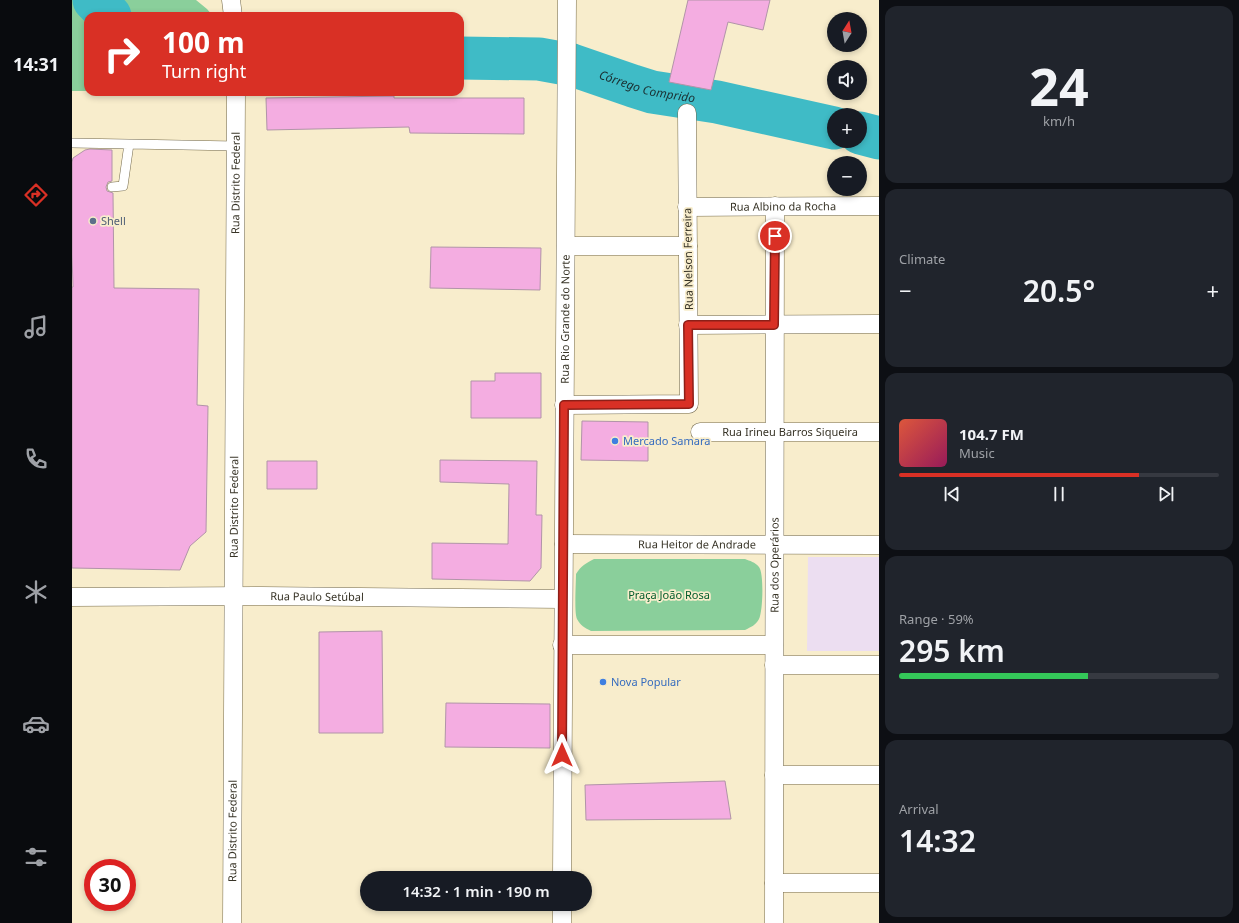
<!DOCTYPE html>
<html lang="en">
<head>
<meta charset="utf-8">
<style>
  :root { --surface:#171b24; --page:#20242c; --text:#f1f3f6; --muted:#9ea1a6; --line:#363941; --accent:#d93025 }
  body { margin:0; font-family:"Noto Sans",sans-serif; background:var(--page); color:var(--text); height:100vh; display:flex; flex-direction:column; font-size:15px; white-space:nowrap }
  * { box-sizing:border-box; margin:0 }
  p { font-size:13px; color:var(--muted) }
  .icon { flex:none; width:22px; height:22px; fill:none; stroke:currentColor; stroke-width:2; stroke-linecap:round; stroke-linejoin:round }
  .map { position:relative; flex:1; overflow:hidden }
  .sheet { display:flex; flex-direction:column; gap:6px; padding:6px; background:#0d0f14; width:360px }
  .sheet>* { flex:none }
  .banner { position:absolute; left:12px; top:12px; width:380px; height:84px; border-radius:12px; box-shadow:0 2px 6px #0003; background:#d93025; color:#fff; overflow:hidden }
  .needle { width:26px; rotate:11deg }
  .tools { position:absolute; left:755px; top:12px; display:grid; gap:8px }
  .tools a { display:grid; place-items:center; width:40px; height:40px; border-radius:50%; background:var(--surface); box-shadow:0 2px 6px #0003; font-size:20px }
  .speed { position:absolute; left:12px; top:859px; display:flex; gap:8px; font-size:20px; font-weight:700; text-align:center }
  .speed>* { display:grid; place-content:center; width:52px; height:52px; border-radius:50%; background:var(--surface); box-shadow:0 2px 6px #0003; line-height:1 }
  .speed .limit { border:6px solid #d22; background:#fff; color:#111 }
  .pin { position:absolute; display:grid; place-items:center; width:34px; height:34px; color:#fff; margin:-17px; border:2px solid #fff; border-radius:50%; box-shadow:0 1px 4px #0007 }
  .me { position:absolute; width:44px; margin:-22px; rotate:0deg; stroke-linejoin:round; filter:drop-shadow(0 0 3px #0008) }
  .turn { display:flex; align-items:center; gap:14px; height:84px; padding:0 12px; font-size:18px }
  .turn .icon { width:52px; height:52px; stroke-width:2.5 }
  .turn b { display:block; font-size:28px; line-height:34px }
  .big { font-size:30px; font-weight:600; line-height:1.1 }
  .sheet .card { flex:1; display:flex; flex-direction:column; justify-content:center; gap:6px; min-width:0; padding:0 14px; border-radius:12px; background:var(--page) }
  .sheet .dial { align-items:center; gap:0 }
  .dial b { font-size:52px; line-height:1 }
  .song { display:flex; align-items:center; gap:12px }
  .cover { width:48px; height:48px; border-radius:6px; background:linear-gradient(135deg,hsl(10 70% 55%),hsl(330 70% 35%)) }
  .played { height:4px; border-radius:2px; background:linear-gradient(90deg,var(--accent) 75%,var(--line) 75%) }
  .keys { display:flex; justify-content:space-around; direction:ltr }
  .heat { display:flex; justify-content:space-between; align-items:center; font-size:22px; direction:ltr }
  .charge { height:6px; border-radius:3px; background:linear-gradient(90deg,#34c759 59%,var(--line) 0) }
  .trip { position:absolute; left:288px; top:871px; width:232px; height:40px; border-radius:20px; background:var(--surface); box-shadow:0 2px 6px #0003; font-weight:600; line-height:40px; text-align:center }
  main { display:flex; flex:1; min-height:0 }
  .tabs { display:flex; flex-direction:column; width:72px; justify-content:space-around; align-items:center; background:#090b0e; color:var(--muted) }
  .tabs .icon { width:28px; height:28px }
  .tabs .selected { color:var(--accent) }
  .tabs b { font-size:18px; color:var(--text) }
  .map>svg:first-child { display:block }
  .education { fill:#ecdef1 }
  .green { fill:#8acf9b }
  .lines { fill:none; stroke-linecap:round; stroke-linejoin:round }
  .river { stroke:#3fbbc6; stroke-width:43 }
  .building { fill:#f4ade1; stroke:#b194a8 }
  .service-casing { stroke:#73694b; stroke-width:10 }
  .minor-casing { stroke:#73694b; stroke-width:19 }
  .service { stroke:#fff; stroke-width:9 }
  .minor { stroke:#fff; stroke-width:18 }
  .route-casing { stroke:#8d1f18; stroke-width:10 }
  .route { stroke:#d93025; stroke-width:7 }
  .service-dot { fill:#5c6f8a; stroke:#f8edcc; stroke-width:1.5 }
  .shop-dot { fill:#3f7fe0; stroke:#f8edcc; stroke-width:1.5 }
  .labels { text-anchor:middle; stroke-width:3.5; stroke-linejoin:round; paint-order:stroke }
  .street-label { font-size:11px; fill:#373326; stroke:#f8edcc }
  .service-label { font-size:11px; fill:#4e5e75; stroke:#f8edcc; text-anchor:start }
  .shop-label { font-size:11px; fill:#366cbe; stroke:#f8edcc; text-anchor:start }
  .park-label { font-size:11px; fill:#025c2b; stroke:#f8edcc }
  .water-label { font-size:12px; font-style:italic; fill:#1a2f31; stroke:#f8edcc }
</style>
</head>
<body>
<main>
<nav class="tabs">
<b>14:31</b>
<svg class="icon selected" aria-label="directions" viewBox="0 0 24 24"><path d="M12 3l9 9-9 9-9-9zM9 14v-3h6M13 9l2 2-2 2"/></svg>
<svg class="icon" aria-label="music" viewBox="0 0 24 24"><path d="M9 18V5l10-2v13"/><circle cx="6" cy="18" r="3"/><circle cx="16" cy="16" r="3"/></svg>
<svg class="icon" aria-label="phone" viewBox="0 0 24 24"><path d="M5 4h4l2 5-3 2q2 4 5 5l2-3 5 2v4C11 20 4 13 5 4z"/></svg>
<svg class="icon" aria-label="climate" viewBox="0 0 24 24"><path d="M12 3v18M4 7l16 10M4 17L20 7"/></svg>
<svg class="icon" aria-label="car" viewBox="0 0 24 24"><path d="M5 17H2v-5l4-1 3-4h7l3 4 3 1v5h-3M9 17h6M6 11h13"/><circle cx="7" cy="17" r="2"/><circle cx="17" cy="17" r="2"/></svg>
<svg class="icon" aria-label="filters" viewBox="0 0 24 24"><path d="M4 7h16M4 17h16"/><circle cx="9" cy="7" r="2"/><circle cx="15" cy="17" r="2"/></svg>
</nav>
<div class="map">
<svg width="807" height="923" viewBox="0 0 807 923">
  <rect width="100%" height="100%" fill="#f8edcc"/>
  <path class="education" d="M736,557H807V651H735Z"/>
  <path class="green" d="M0,0H124L135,9L141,16H16V91H0Z
    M522,559H673C678,561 683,562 687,567C692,573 691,611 687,619C684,625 679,627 673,630L519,631C513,628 508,625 505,619C502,612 504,583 504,574C509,566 514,563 522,559Z"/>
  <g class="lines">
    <g class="river">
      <path d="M22,0L38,16"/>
      <path id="s1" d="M388,58L467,59L500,65L561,86L580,92L645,102L762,128"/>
      <path d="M788,133L807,138"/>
    </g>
  </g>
  <path class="building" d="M616,0H698L691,30L656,22L639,90L597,82Z
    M322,96V98H452V134L338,133L337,127L195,130L194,98Z
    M18,149L40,150V181L36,182L34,187L35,191L41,193L42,288L127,289L125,405L136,406L134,532L118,546L108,570L0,568V287H1L0,255V162L1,158L13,150Z
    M359,247L469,248L468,290L358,288Z
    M423,373H469V418H399V381H423Z
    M510,421L576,422V461L509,460Z
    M368,460L465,461L464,515H470L469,568L458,581L360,579V543L436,544L437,484L368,482Z
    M195,461H245V489H195Z
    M310,631L311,733H247V632Z
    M374,703L478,704V748L373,747Z
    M653,781L659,819L514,820L513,785Z"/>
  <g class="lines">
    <g class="service-casing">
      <path id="service" d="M0,143L57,144L51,186L40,187
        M57,144L164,146"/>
    </g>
    <g class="minor-casing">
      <g id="minor">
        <path d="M159,0L161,16"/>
        <path id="s2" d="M615,207L807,206"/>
        <path d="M494,246H616"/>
        <path d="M616,325L807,324"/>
        <path d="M492,405L617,404L615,113"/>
        <path id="s3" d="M628,432H807"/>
        <path id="s4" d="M492,544L807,545"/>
        <path id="s5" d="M0,597L190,596L491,599"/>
        <path d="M490,645H702"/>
        <path d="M702,665H807"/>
        <path d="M702,775H807"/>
        <path id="s6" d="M490,878L495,0"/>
        <path d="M702,883H807"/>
        <path id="s7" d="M160,923L164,92"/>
        <path d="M490,923V904"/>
        <path id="s8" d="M702,923L703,206"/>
      </g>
    </g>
    <use href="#service" class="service"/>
    <use href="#minor" class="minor"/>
  </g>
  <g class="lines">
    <g class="route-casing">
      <path id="route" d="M490,755L492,405L617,404L616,325H702L703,236"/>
    </g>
    <use href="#route" class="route"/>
  </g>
  <circle class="service-dot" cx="21" cy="221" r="4"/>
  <g class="shop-dot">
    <circle cx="543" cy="441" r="4"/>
    <circle cx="531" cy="682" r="4"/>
  </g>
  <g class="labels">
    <g class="street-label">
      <text dy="4" stroke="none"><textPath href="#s7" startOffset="740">Rua Distrito Federal</textPath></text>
      <text dy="4" stroke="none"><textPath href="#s2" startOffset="96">Rua Albino da Rocha</textPath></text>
      <text transform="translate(616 259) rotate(-91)" y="4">Rua Nelson Ferreira</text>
      <text dy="4" stroke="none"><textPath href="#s6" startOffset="559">Rua Rio Grande do Norte</textPath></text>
      <text dy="4" stroke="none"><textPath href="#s3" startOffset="90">Rua Irineu Barros Siqueira</textPath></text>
      <text dy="4" stroke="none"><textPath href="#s7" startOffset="416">Rua Distrito Federal</textPath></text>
      <text dy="4" stroke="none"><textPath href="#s4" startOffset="133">Rua Heitor de Andrade</textPath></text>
      <text dy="4" stroke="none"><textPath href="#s8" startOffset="358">Rua dos Operários</textPath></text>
      <text dy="4" stroke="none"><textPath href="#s5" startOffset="245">Rua Paulo Setúbal</textPath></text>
      <text dy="4" stroke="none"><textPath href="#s7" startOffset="92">Rua Distrito Federal</textPath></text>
    </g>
    <g class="service-label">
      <text x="29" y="225">Shell</text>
    </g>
    <g class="shop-label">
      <text x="551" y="445">Mercado Samara</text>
      <text x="539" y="686">Nova Popular</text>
    </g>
    <g class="park-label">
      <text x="597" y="599">Praça João Rosa</text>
    </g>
    <g class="water-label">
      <text dy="4" stroke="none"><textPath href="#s1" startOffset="191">Córrego Comprido</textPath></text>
    </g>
  </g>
</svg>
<div class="tools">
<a><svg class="needle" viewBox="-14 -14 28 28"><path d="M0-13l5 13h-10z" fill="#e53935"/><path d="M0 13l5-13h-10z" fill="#9ea1a6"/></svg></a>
<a><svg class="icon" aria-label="sound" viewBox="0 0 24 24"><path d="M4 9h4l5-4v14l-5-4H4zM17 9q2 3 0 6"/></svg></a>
<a>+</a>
<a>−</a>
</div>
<div class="speed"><div class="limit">30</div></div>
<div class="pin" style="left:703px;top:236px;background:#d93025"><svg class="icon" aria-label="arrive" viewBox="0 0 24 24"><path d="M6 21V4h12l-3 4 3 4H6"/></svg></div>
<svg class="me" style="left:490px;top:755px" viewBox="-20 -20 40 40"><path d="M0-17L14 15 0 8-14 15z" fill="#d93025" stroke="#fff" stroke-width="4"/></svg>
<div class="trip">14:32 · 1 min · 190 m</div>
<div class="banner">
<div class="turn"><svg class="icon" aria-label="right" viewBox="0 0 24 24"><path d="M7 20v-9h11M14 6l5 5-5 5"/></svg><div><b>100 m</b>Turn right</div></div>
</div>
</div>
<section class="sheet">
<div class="card dial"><b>24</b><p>km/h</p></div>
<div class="card"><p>Climate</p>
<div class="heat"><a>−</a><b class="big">20.5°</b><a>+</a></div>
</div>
<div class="card">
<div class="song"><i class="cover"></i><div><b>104.7 FM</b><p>Music</p></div></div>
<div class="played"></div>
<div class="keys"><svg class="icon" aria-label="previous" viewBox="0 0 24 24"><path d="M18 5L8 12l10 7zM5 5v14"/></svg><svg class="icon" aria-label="pause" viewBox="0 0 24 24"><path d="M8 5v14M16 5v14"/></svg><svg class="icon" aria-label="next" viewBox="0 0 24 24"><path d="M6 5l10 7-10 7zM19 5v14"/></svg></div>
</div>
<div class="card"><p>Range · 59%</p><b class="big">295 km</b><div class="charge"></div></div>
<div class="card"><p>Arrival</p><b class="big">14:32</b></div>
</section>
</main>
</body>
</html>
